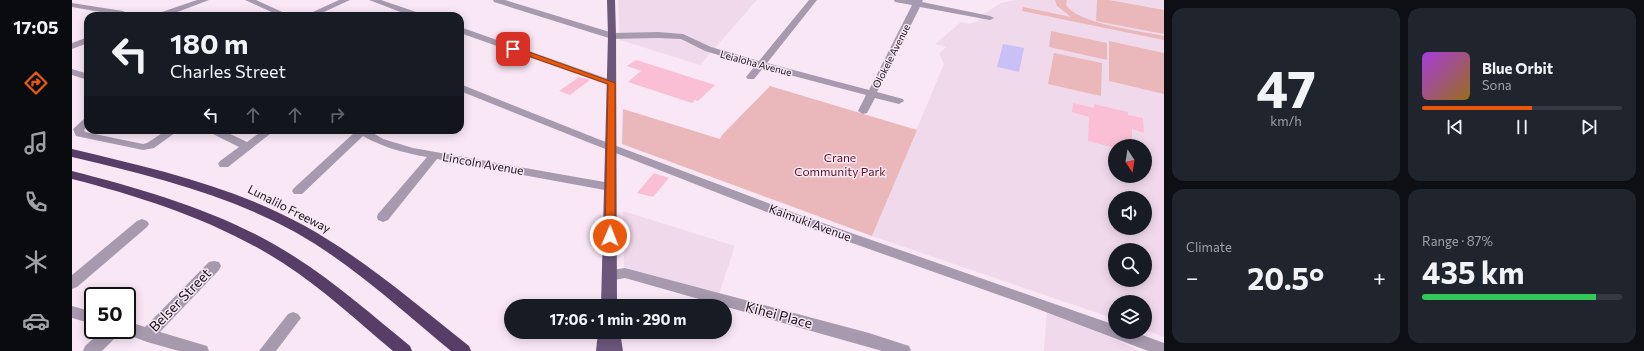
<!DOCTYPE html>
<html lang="en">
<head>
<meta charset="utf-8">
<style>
  :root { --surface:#171b24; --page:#20242c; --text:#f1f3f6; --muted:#9ea1a6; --line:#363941; --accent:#ea580c }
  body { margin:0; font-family:Commissioner,sans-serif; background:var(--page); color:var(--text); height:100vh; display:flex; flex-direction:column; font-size:15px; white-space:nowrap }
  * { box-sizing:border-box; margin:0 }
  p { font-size:13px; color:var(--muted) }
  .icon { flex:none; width:22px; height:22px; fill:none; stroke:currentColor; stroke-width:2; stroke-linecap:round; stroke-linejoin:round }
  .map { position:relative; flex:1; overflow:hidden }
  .sheet { display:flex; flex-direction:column; gap:8px; padding:8px; background:#0d0f14; width:480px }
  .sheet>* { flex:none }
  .guide { position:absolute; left:12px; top:12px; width:380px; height:122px; border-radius:12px; box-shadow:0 2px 10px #0003; background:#171b24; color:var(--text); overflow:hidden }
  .needle { width:26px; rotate:168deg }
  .controls { position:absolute; left:1036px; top:139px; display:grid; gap:8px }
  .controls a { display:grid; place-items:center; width:44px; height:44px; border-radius:50%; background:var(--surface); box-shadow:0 2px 10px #0003; font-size:20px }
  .speed { position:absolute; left:12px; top:287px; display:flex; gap:8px; font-size:20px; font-weight:700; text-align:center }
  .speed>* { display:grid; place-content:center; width:52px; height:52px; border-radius:50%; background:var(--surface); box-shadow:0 2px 10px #0003; line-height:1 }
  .speed .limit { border:2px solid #111; border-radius:6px; background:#fff; color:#111 }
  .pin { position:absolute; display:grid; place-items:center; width:34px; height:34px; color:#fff; margin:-17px; border-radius:8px; box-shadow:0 2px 6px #0006 }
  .me { position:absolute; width:44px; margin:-22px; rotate:1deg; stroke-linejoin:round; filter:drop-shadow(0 0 3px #0008) }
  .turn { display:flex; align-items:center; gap:14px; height:84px; padding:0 20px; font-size:18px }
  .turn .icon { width:52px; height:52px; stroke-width:2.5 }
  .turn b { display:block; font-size:28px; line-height:34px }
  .lanes { display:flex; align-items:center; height:38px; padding:0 20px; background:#0003; justify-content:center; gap:20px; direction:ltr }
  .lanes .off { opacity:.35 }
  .big { font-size:30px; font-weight:700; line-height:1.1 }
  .sheet .widget { flex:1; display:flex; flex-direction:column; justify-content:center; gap:6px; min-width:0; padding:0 14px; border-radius:12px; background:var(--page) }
  .sheet .dial { align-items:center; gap:0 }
  .dial b { font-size:52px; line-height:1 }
  .song { display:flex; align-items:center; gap:12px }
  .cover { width:48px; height:48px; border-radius:6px; background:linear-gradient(135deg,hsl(280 70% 55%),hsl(40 70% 35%)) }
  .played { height:4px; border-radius:2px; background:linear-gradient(90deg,var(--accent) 55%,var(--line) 55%) }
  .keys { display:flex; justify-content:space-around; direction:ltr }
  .heat { display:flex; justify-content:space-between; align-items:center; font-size:22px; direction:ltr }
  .charge { height:6px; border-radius:3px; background:linear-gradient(90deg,#34c759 87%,var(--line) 0) }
  .sheet .tiles { flex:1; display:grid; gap:8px; grid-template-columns:repeat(2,1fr) }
  .trip { position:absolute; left:432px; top:299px; width:228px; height:40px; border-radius:20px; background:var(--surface); box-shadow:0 2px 10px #0003; font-weight:700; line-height:40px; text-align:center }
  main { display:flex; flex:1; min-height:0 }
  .tabs { display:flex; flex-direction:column; width:72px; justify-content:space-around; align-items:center; background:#090b0e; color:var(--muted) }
  .tabs .icon { width:28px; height:28px }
  .tabs .selected { color:var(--accent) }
  .tabs b { font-size:18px; color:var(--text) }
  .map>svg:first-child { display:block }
  .built { fill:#f1d9ec; fill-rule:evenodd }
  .green { fill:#eab8ba }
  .water { fill:#c9c1f6 }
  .building { fill:#fabfd5 }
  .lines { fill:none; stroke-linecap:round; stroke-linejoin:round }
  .minor { fill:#a79aaf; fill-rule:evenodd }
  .major { fill:#6c567a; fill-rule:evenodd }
  .highway { fill:#583e67; fill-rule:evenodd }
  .route { fill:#ea580c; stroke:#983908 }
  .labels { text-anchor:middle; stroke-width:3; stroke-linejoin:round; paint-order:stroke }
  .far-street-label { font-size:10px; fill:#181217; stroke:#f9e7f5 }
  .park-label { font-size:12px; fill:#5a121f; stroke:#f9e7f5 }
  .street-label { font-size:12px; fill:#181217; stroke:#f9e7f5 }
  .near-street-label { font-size:14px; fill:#181217; stroke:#f9e7f5 }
</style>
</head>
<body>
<main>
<nav class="tabs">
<b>17:05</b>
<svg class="icon selected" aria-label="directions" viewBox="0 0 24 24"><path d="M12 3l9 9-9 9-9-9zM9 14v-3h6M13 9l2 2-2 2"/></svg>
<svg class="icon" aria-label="music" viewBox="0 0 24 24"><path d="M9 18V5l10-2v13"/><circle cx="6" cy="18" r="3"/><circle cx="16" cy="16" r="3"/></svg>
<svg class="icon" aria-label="phone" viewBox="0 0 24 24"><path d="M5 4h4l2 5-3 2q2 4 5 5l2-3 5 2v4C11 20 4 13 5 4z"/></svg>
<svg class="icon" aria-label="climate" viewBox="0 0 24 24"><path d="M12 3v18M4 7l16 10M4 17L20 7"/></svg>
<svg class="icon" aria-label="car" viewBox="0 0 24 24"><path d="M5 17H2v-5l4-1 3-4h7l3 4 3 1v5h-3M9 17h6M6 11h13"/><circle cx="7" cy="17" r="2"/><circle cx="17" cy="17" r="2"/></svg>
</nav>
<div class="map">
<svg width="1092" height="351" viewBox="0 0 1092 351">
  <rect width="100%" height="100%" fill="#f9e7f5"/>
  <path class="built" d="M546,0H685L628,65L548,40Z
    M943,0H1092V337L1073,330V302H1043V319L800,236L872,64L867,54L874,47L863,44L889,22L897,24L906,21L910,15L929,3ZM1043,146H1073V176H1043ZM1043,198H1073V228H1043ZM1043,250H1073V280H1043Z
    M551,211L663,246L647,294L552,267Z
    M975,309L982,312L1068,351H972Z"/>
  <path class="green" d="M983,0H995L994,5C1006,24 1069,31 1092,36V40L950,11L951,7L999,17L985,6Z
    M1025,0H1037L1092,10V34L1024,21Z
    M979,31L1035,43V60L977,47Z
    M1037,41L1092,53V94L1037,81Z
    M982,53L1030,63L1029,96L976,84Z
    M698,86L845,130L800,236L550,144L551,109L648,139L650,135Z"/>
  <path class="water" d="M931,44L952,48L947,72L925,67Z"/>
  <path class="building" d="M564,60L643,85L626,101L623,100L620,103L556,82L569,71L555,66Z
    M507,77L518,80L498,95L487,91Z
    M1001,103L1022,108V104L1056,112V115L1071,118L1072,133L1060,129V146H1043V148L1016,141L1017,117L1000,112Z
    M582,173L597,178L581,197L565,193Z"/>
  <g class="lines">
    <path class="minor" d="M125,0H137L95,16H83L84,14Z
      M173,0H184L219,16H208Z
      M267,0H278L243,16H232Z
      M297,0H309L350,14L351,16H339Z
      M421,0H433L541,33L586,32L611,34L639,47L687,61L737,0H745L695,63L797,90L840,5L823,2L822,0H851L850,2L918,16L922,18L918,20L848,7L805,92L831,99L832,101L827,104L803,98L795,113L791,114L786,111L794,95L691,68L682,79H676L674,77L683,66L633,51L609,39L586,38L540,39L422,2Z
      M0,3L51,11L61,16H51L0,7Z
      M388,27L542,81L544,83L542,85H536L388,33Z
      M16,37V43L0,49V43Z
      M0,69L16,74V80L0,75Z
      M388,84L526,139L725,214L1043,325V332H1062L1092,343V351H1076L958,306L715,220L518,143L388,91Z
      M16,118V126L12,130L13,132L71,144L75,143L95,130H107L82,148L71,150L4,136L1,129L12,119Z
      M136,130H150L175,142L191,130H203L156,167H148L146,164L148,161L167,147L137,132Z
      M282,130H296L311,139L341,148L538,183L542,184L544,187L542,190L538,191L365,159L316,220L311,222L306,220L305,217L306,214L355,157C332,153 310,147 291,136L230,194H222L220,191L222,188L283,132Z
      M70,219L75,221L77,224L75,227L5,287L0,289V275L65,221Z
      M142,261L147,262L149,266L147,270L88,332L135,346L137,351H107L75,342L49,332L30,351H11L13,346L31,330H55V321L73,327L137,262Z
      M553,268L797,333L837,346L839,351H810L553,278L537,281L532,279L530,275L532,271Z
      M0,306L21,312V324L0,318Z
      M221,312L226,314L229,318L204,351H187L216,314Z"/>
    <path class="major" d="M535,0H543L544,36L545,306H529L536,36Z
      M526,332H548L551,351H524Z"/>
    <path class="highway" d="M0,149C79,168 161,186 233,226C292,259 344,304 397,346L399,351H379C329,310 280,264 223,232C154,194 76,175 0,157Z
      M0,171C77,191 155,213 223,257C264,283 300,315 338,346L340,351H321C285,321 251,289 211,263C147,222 74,198 0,179Z"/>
  </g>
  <path class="route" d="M439,47H443L543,83V236L542,239H534L533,236L536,84L439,50Z"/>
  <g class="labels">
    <g class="far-street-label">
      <text transform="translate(819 56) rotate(-63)" y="4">Olokele Avenue</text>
      <text transform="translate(684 63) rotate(15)" y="4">Leialoha Avenue</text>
    </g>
    <g class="park-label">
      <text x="768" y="162">Crane<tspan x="768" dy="14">Community Park</tspan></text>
    </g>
    <g class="street-label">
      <text transform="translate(411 164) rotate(10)" y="4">Lincoln Avenue</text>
      <text transform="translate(217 209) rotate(27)" y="4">Lunalilo Freeway</text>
      <text transform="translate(738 223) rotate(20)" y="4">Kaimuki Avenue</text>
    </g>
    <g class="near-street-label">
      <text transform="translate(108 300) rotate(-46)" y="5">Belser Street</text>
      <text transform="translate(707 315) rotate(15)" y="5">Kihei Place</text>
    </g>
  </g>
</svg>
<div class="controls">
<a><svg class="needle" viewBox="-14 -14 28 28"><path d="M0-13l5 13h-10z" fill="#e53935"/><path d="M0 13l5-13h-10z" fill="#9ea1a6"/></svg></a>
<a><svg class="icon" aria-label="sound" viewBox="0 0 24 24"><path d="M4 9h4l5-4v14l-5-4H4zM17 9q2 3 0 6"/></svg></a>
<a><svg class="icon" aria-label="search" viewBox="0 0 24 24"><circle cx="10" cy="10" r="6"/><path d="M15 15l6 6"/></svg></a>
<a><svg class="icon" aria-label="layers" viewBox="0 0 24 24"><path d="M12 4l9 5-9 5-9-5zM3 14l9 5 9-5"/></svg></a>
</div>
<div class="speed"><div class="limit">50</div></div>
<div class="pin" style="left:441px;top:49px;background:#d93025"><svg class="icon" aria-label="arrive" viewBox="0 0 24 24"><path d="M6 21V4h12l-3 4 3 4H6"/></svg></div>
<svg class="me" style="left:538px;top:236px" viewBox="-20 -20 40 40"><circle r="17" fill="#ea580c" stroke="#fff" stroke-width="3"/><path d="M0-11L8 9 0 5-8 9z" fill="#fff"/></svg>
<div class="trip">17:06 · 1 min · 290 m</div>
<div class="guide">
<div class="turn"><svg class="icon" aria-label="left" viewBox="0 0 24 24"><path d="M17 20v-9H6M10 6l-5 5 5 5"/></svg><div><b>180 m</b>Charles Street</div></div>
<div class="lanes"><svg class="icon" aria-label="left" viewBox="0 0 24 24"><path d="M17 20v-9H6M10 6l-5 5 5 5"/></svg><svg class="icon off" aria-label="ahead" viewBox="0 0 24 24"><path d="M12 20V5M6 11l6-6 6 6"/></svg><svg class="icon off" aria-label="ahead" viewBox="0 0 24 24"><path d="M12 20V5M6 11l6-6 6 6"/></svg><svg class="icon off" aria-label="right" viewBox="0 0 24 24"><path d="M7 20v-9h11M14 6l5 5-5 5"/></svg></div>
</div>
</div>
<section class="sheet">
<div class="tiles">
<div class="widget dial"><b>47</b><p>km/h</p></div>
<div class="widget">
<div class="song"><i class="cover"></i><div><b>Blue Orbit</b><p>Sona</p></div></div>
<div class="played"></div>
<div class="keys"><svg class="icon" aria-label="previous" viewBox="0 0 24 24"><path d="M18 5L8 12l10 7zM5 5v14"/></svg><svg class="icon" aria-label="pause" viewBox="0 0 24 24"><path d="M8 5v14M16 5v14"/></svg><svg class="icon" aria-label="next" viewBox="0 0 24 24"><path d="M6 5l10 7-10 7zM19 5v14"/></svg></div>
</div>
<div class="widget"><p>Climate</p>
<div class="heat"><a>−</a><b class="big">20.5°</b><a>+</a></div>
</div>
<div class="widget"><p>Range · 87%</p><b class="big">435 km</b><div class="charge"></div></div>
</div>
</section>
</main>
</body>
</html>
